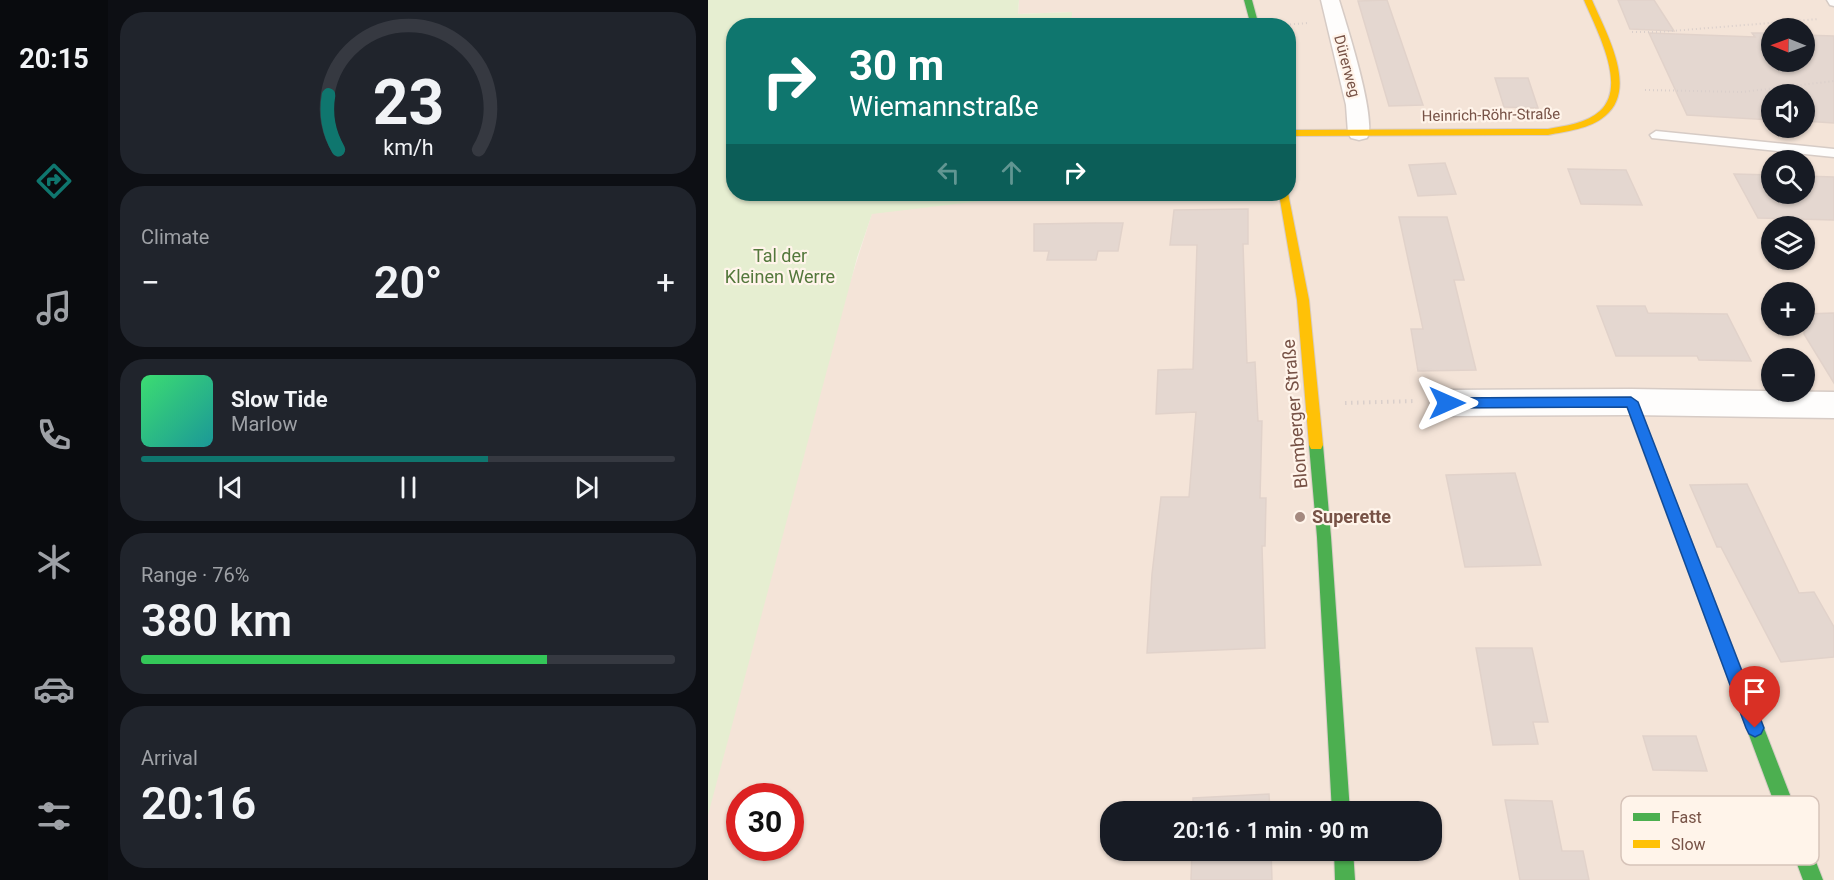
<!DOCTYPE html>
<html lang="en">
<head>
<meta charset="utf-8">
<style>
  :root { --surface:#171b24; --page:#20242c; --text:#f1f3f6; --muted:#9ea1a6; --line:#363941; --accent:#0f766e }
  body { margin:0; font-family:Roboto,sans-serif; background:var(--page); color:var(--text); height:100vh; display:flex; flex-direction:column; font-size:22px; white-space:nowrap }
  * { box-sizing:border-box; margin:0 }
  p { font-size:20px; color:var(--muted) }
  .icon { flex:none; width:33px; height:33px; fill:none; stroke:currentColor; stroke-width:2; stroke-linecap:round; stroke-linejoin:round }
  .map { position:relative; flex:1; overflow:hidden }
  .sheet { display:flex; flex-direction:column; gap:12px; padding:12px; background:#0d0f14; width:600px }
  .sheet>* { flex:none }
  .top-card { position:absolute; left:18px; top:18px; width:570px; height:183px; border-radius:24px; box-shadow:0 2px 4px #0004; background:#0f766e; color:#fff; overflow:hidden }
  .needle { width:39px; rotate:271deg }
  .fabs { position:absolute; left:1053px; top:18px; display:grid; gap:12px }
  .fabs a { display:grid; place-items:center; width:54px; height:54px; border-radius:50%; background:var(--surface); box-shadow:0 2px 4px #0004; font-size:30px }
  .speed { position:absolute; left:18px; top:783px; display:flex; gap:12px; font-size:30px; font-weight:700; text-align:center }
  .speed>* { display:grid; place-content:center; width:78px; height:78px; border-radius:50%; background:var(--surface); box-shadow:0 2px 4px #0004; line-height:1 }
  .speed .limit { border:9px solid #d22; background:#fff; color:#111 }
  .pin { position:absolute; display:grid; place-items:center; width:51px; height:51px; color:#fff; margin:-62px -26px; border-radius:50% 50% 50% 0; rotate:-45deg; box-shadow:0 0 6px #0007 }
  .pin .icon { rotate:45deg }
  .me { position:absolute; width:66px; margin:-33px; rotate:90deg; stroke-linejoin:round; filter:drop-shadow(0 0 4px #0008) }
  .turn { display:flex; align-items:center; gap:21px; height:126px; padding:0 24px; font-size:27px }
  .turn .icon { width:78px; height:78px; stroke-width:2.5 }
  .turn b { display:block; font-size:42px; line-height:51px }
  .lanes { display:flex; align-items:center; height:57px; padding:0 24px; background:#0003; justify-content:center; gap:30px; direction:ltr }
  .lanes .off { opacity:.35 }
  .big { font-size:45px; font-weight:600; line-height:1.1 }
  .sheet .tile { flex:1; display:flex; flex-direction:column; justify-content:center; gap:9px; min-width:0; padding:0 21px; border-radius:24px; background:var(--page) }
  .sheet .dial { align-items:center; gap:0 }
  .dial svg { height:156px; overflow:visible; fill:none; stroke:var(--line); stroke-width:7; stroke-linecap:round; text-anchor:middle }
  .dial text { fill:var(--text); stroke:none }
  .song { display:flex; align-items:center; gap:18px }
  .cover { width:72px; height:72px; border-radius:9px; background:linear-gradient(135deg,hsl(140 70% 55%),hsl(180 70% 35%)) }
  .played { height:6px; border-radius:3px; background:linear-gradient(90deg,var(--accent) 65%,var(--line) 65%) }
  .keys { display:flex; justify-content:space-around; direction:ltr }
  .heat { display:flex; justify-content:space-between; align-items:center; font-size:33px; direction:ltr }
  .charge { height:9px; border-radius:4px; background:linear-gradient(90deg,#34c759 76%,var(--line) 0) }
  .trip { position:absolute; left:392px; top:801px; width:342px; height:60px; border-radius:24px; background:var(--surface); box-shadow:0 2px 4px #0004; font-weight:600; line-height:60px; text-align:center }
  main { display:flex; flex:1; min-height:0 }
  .dock { display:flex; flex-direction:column; width:108px; justify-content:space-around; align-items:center; background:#090b0e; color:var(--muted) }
  .dock .icon { width:42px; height:42px }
  .dock .active { color:var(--accent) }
  .dock b { font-size:27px; color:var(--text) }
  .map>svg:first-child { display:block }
  .residential { fill:#f4e4d8; fill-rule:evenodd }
  .green { fill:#e6eed1 }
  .building { fill:#e4d7d0; stroke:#e1d2ca; stroke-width:1.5 }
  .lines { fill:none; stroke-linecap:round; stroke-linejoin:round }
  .lane-casing { stroke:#d6cbc5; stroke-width:3 }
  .street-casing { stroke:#d6cbc5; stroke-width:3 }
  .fast-casing { stroke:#d8ccc6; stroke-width:2 }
  .slow-casing { stroke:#d8ccc6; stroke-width:2 }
  .path-far1 { stroke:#dacfcb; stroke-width:2; stroke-dasharray:1 3; stroke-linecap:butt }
  .path { stroke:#dacfcb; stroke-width:4; stroke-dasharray:1.5 4.5; stroke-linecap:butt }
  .lane { fill:#fefdfc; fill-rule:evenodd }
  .street { fill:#fefdfc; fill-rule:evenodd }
  .fast { fill:#4caf50; fill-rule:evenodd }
  .slow { fill:#ffc107; fill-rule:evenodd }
  .route { fill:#1a73e8; stroke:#114b97; stroke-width:1.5 }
  .poi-dot { fill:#a4897f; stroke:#fff4ea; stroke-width:2 }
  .labels { text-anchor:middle; stroke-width:4.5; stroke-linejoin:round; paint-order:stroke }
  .far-street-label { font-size:15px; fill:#775246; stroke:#fff4ea }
  .park-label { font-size:18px; fill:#54783c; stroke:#fff4ea }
  .street-label { font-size:18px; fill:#775246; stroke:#fff4ea }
  .poi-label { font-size:18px; font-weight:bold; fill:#775246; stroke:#fff4ea; text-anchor:start }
  .key { fill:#fff4ea; stroke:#d6c3b9; stroke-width:1.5 }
  .key-label { font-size:16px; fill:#775246 }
</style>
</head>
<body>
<main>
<nav class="dock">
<b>20:15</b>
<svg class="icon active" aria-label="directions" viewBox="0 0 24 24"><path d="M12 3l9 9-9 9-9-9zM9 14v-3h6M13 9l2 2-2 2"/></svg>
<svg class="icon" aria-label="music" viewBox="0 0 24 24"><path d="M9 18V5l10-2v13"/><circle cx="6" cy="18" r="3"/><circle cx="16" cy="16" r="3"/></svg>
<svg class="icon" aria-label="phone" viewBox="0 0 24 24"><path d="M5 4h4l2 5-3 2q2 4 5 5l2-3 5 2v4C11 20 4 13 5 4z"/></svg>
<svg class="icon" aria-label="climate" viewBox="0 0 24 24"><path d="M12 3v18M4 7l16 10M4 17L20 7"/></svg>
<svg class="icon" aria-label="car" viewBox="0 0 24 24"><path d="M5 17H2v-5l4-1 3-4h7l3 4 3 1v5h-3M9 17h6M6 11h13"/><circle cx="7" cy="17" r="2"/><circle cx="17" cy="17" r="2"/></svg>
<svg class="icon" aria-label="filters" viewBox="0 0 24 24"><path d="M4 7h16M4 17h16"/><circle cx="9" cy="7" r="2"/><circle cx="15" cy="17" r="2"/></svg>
</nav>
<section class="sheet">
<div class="tile dial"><svg viewBox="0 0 100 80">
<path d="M14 69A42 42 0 1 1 86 69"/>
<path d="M14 69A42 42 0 0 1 9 41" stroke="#0f766e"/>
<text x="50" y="56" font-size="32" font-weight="700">23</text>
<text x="50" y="72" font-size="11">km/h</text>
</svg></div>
<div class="tile"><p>Climate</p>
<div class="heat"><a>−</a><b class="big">20°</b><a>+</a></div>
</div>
<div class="tile">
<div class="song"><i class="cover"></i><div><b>Slow Tide</b><p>Marlow</p></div></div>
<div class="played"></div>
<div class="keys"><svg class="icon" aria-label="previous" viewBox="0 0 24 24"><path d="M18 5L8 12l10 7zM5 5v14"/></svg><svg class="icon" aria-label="pause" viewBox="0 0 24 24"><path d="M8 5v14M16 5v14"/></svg><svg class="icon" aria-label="next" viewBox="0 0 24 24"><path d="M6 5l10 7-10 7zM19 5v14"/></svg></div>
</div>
<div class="tile"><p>Range · 76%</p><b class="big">380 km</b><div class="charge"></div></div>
<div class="tile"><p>Arrival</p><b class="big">20:16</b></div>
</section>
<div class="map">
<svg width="1126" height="880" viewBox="0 0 1126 880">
  <rect width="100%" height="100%" fill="#f8f0e8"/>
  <path class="residential" d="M311,0H1126V880H0V728L165,210L315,196L316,194H580V26L363,25V12L310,14ZM1064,28H1096V62H1064ZM1064,94H1096V128H1064ZM1064,160H1096V194H1064ZM1064,226H1096V260H1064ZM1064,292H1096V326H1064ZM1064,358H1096V392H1064ZM32,796H82V848H32ZM402,812H723V850H402Z"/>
  <path class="green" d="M0,0H311L310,14L364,12L363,26H26V194H316L315,196L164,214L149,258L0,815Z"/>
  <path class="building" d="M679,0L715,105L681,106L650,1Z
    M910,0H946L966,31L922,29Z
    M941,33L1047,37L1044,33H1064V62H1096V35L1126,36V123L1096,121V94H1064V120L979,115Z
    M787,78H820L830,108L796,107Z
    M737,163L748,194L710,196L701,165Z
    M860,169L918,170L934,205L873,204Z
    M1026,174L1064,175V194H1096V176L1126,177V220L1050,218Z
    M540,209V244H535L539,363L547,362L550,421H554L552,498H558L557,546H554L557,648L439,653L444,574L453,497H481L488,412L448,414L450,370L485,369L489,245H462L466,210Z
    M691,217H739L756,280H746L768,370L710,371L703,329H715Z
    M388,223H415L410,251H390L388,260H339L341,251H326V224Z
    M889,306H937L940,313L1019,314L1043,361L991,360L989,356H908Z
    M1126,313V383L1096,334V314Z
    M807,473L833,565L757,567L738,475Z
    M1039,484L1091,593L1106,592L1126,627V657L1073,662L1013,547H1009L982,485Z
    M768,648H824L840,722H825L830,744L785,745Z
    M935,736H988L999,771L945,770Z
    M561,794L562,812H485V798Z
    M797,800L844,801L854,851H875L881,880H812Z
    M484,850H563L564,880H483Z"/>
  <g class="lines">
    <g class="lane-casing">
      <path id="lane" d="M1119,0H1126V6L1122,5Z
        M948,131L1126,149V157L944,138L942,135Z"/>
    </g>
    <g class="street-casing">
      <path id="street" d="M613,0H631C638,23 670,122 659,138L651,140L643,138L640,133L638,105Z
        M923,389L1126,392V418L923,415L739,416L728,412L723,403L728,394L739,390Z"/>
    </g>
    <g class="fast-casing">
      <path id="fast" d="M536,0H544L551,26H543Z
        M608,439L613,441L615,445L623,537L642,812H624L609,537L601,445L603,441Z
        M1005,609L1011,612L1013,617L1115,880H1095L997,617L999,612Z
        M626,850H645L647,880H627Z"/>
    </g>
    <g class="slow-casing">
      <path id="slow" d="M876,0H884C897,31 931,89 897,116C882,129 859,131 840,135L580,136V130L840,129C857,126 879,123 892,111C920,86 888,29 876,0Z
        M580,193L601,300L615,445L613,449H603L601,445L589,300L571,194Z
        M923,397L929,402L1013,617L1011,622L1005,625L999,622L997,617L917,402Z"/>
    </g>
    <path class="path-far1" d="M574,25L600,23
      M924,32H951L1111,19
      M937,90L1034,92L1126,81"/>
    <path class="path" d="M637,403L708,401"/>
    <use href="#lane" class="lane"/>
    <use href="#street" class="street"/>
    <use href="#fast" class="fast"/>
    <use href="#slow" class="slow"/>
  </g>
  <path class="route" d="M923,397L930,402L1056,728L1053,734L1047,737L1041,734L1038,728L919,407L739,408L733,403L739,398Z"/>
  <circle class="poi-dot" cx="592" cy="517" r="6"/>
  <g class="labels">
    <g class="far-street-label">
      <text transform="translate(639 66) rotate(75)" y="5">Dürerweg</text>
      <text transform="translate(783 115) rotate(-1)" y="5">Heinrich-Röhr-Straße</text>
    </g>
    <g class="park-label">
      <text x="72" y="262">Tal der<tspan x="72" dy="21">Kleinen Werre</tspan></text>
    </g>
    <g class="street-label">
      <text transform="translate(587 414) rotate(-95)" y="6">Blomberger Straße</text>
    </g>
    <g class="poi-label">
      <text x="604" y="523">Superette</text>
    </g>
  </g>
  <rect x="913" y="796" width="198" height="69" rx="9" class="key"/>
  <rect x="925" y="813" width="27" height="8" fill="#4caf50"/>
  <rect x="925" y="840" width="27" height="8" fill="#ffc107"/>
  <g class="key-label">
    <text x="963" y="823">Fast</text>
    <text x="963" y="850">Slow</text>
  </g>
</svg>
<div class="fabs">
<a><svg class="needle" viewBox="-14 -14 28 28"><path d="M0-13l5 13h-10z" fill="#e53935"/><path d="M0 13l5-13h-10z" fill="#9ea1a6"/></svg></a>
<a><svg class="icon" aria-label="sound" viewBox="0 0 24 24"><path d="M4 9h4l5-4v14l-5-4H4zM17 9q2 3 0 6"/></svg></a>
<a><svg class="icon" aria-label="search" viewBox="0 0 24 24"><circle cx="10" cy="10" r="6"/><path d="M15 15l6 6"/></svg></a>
<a><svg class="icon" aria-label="layers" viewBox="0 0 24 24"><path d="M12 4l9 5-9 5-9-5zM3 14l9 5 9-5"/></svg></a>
<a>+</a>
<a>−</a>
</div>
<div class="speed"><div class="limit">30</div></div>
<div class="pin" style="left:1047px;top:728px;background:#d93025"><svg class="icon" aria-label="arrive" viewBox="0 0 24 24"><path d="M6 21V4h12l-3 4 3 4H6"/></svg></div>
<svg class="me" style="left:739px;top:403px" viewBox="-20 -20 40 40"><path d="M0-17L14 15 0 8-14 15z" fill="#1a73e8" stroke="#fff" stroke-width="4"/></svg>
<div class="trip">20:16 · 1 min · 90 m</div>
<div class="top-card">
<div class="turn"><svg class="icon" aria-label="right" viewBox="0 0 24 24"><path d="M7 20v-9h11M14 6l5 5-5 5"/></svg><div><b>30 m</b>Wiemannstraße</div></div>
<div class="lanes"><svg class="icon off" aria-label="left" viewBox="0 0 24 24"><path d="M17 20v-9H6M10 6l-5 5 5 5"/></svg><svg class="icon off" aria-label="ahead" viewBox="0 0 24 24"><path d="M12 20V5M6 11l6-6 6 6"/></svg><svg class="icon" aria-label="right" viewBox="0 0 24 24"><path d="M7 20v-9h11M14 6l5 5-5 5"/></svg></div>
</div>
</div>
</main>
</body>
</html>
